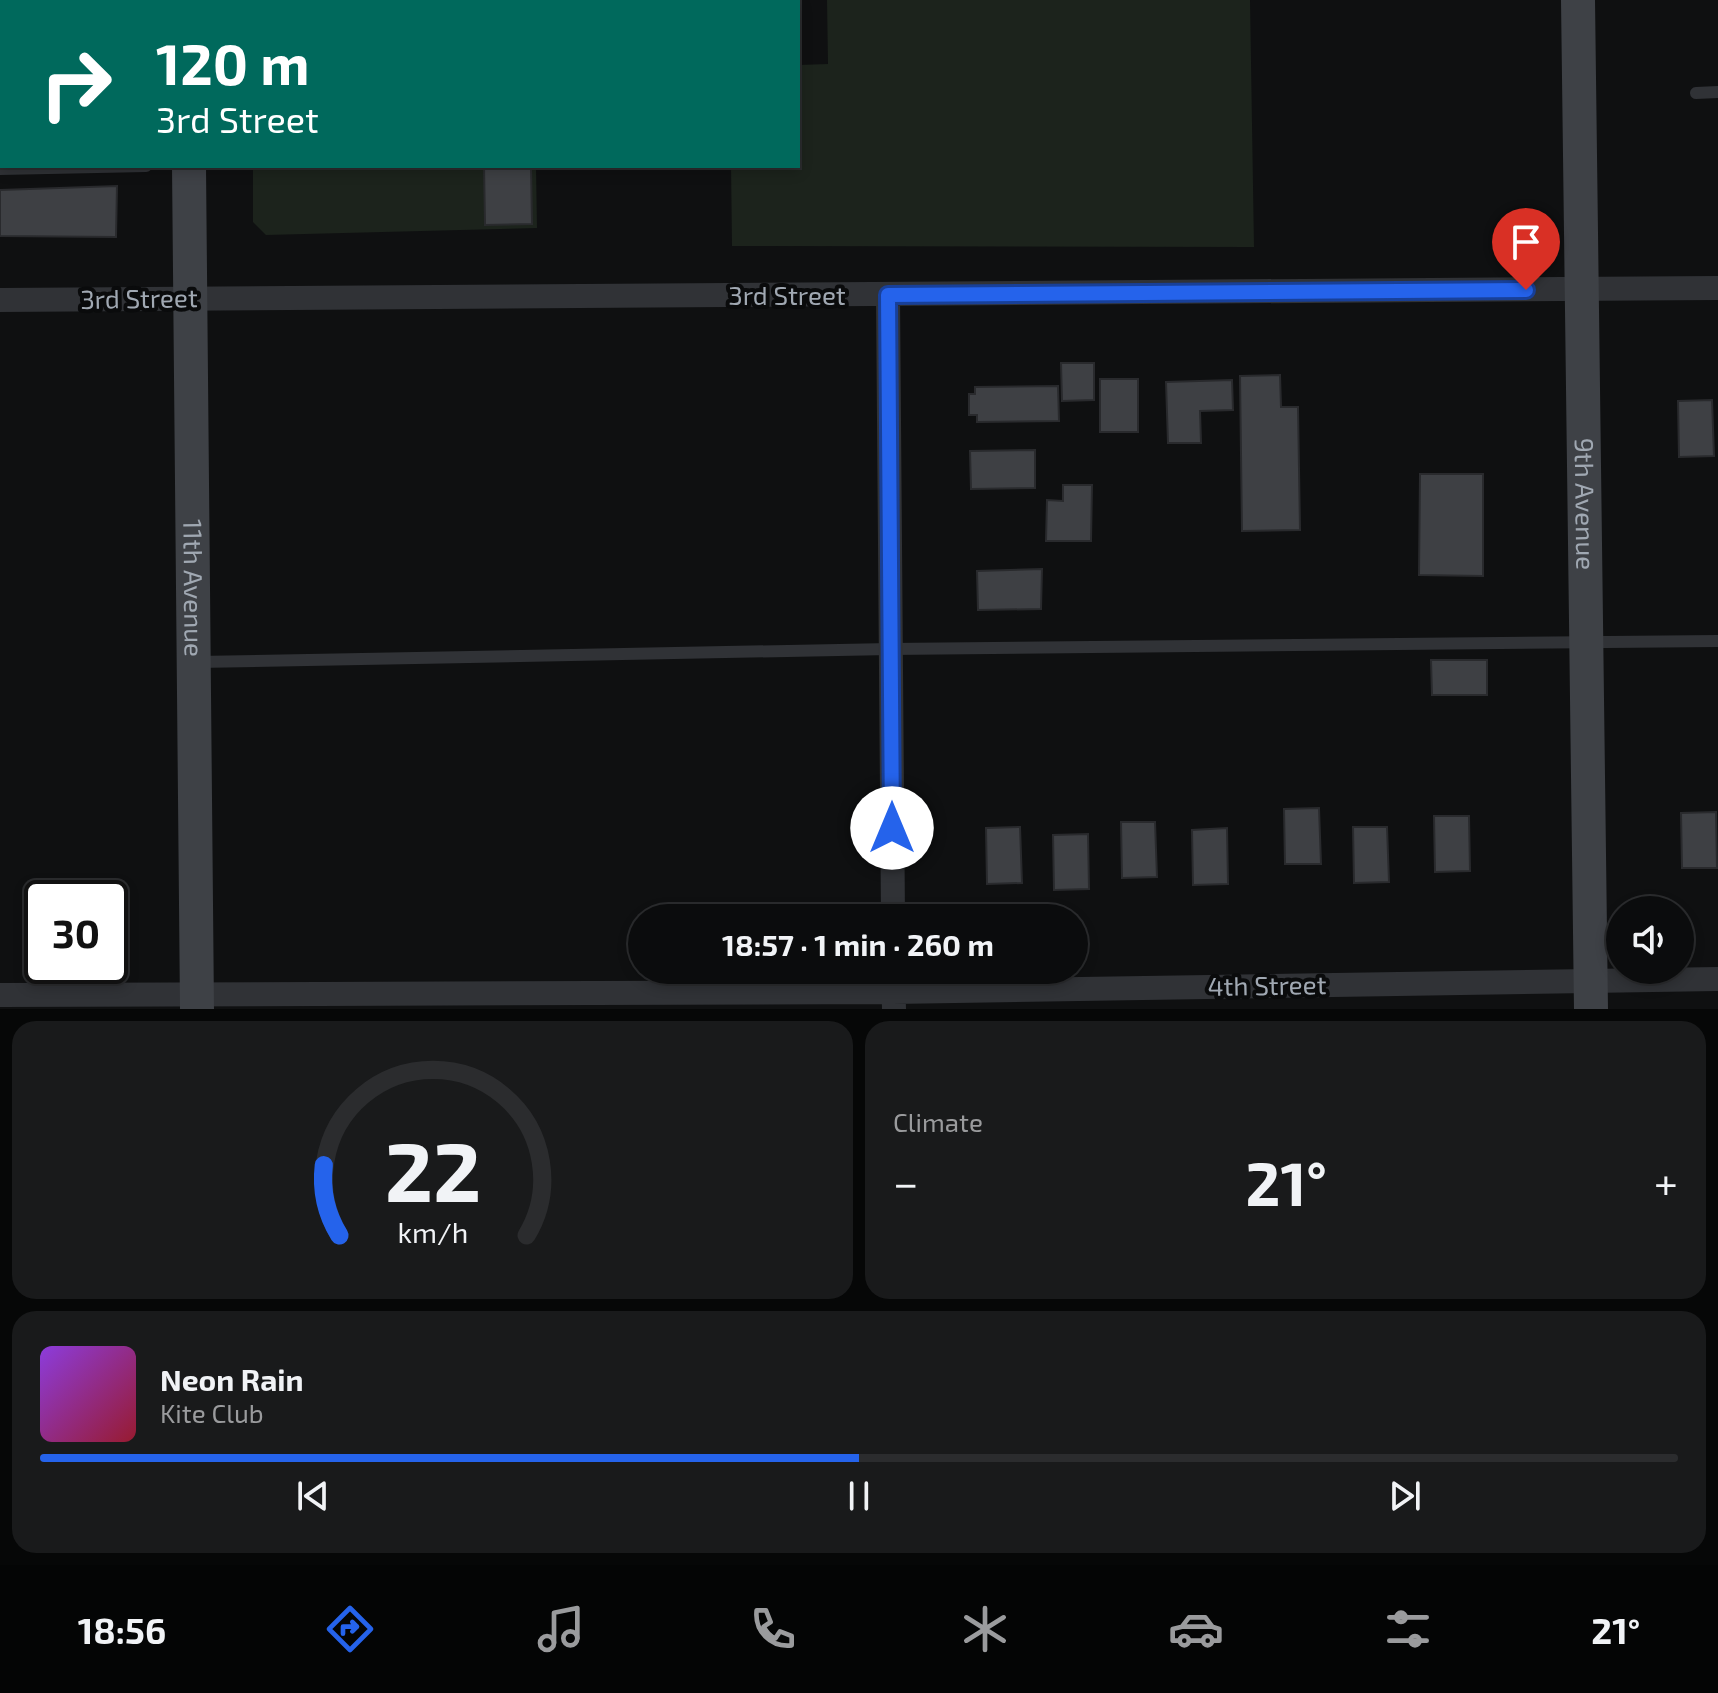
<!DOCTYPE html>
<html lang="en">
<head>
<meta charset="utf-8">
<style>
  :root { --surface:#0b0c0d; --page:#191a1b; --text:#f1f3f6; --muted:#9a9b9d; --line:#2b2c2e; --accent:#2563eb }
  body { margin:0; font-family:"Exo 2",sans-serif; background:var(--page); color:var(--text); height:100vh; display:flex; flex-direction:column; font-size:30px; white-space:nowrap }
  * { box-sizing:border-box; margin:0 }
  p { font-size:26px; color:var(--muted) }
  .icon { flex:none; width:44px; height:44px; fill:none; stroke:currentColor; stroke-width:2; stroke-linecap:round; stroke-linejoin:round }
  .map { position:relative; height:1009px; overflow:hidden }
  .panel { display:flex; flex-direction:column; gap:12px; padding:12px; background:#060707; flex:1 }
  .panel>* { flex:none }
  .guide { position:absolute; left:0px; top:0px; width:800px; height:168px; box-shadow:0 4px 12px #0003,0 0 0 2px var(--line); background:#00695c; color:#fff; overflow:hidden }
  .fabs { position:absolute; left:1606px; top:896px; display:grid; gap:16px }
  .fabs a { display:grid; place-items:center; width:88px; height:88px; border-radius:50%; background:var(--surface); box-shadow:0 4px 12px #0003,0 0 0 2px var(--line); font-size:40px }
  .speed { position:absolute; left:24px; top:880px; display:flex; gap:16px; font-size:40px; font-weight:700; text-align:center }
  .speed>* { display:grid; place-content:center; width:104px; height:104px; border-radius:50%; background:var(--surface); box-shadow:0 4px 12px #0003,0 0 0 2px var(--line); line-height:1 }
  .speed .limit { border:4px solid #111; border-radius:12px; background:#fff; color:#111 }
  .pin { position:absolute; display:grid; place-items:center; width:68px; height:68px; color:#fff; margin:-82px -34px; border-radius:50% 50% 50% 0; rotate:-45deg; box-shadow:0 0 8px #0007 }
  .pin .icon { rotate:45deg }
  .me { position:absolute; width:88px; margin:-44px; rotate:0deg; stroke-linejoin:round; filter:drop-shadow(0 0 6px #0008) }
  .turn { display:flex; align-items:center; gap:28px; height:168px; padding:0 24px; font-size:36px }
  .turn .icon { width:104px; height:104px; stroke-width:2.5 }
  .turn b { display:block; font-size:56px; line-height:68px }
  .big { font-size:60px; font-weight:700; line-height:1.1 }
  .panel .tile { flex:1; display:flex; flex-direction:column; justify-content:center; gap:12px; min-width:0; padding:0 28px; border-radius:24px; background:var(--page) }
  .panel .dial { align-items:center; gap:0 }
  .dial svg { height:208px; overflow:visible; fill:none; stroke:var(--line); stroke-width:7; stroke-linecap:round; text-anchor:middle }
  .dial text { fill:var(--text); stroke:none }
  .song { display:flex; align-items:center; gap:24px }
  .cover { width:96px; height:96px; border-radius:12px; background:linear-gradient(135deg,hsl(270 70% 55%),hsl(350 70% 35%)) }
  .played { height:8px; border-radius:4px; background:linear-gradient(90deg,var(--accent) 50%,var(--line) 50%) }
  .keys { display:flex; justify-content:space-around; direction:ltr }
  .heat { display:flex; justify-content:space-between; align-items:center; font-size:44px; direction:ltr }
  .panel .tiles { flex:1; display:grid; gap:12px; grid-template-columns:1fr 1fr }
  .tile:last-child { grid-column:span 2 }
  .trip { position:absolute; left:628px; top:904px; width:460px; height:80px; border-radius:40px; background:var(--surface); box-shadow:0 4px 12px #0003,0 0 0 2px var(--line); font-weight:700; line-height:80px; text-align:center }
  .tab-bar { display:flex; height:128px; justify-content:space-around; align-items:center; background:#040505; color:var(--muted) }
  .tab-bar .icon { width:56px; height:56px }
  .tab-bar .on { color:var(--accent) }
  .tab-bar b { font-size:36px; color:var(--text) }
  .map>svg:first-child { display:block }
  .green { fill:#1c231c }
  .building { fill:#3e4044; stroke:#292a2d; stroke-width:2 }
  .lines { fill:none; stroke-linecap:round; stroke-linejoin:round }
  .lane { stroke:#303236; stroke-width:12 }
  .street { stroke:#303236; stroke-width:24 }
  .secondary { stroke:#3e4146; stroke-width:34 }
  .route-casing { stroke:#184099; stroke-width:20 }
  .route { stroke:#2563eb; stroke-width:14 }
  .labels { text-anchor:middle; stroke-width:8; stroke-linejoin:round; paint-order:stroke }
  .street-label { font-size:26px; fill:#a0a8b2; stroke:#0a0b0c }
</style>
</head>
<body>
<div class="map">
<svg width="1718" height="1009" viewBox="0 0 1718 1009">
  <rect width="100%" height="100%" fill="#0f1011"/>
  <path class="green" d="M827,0H1250L1254,247L732,246L731,166H798V65L828,64Z
    M253,166H536L537,228L266,235L253,222Z"/>
  <path class="building" d="M0,0H98V2H2L0,28Z
    M484,166H531L532,224L485,225Z
    M117,186L116,237L0,236V190Z
    M1061,363H1094V400L1062,401Z
    M1280,375L1281,407H1298L1300,530L1242,531L1240,376Z
    M1100,379H1138V432H1100Z
    M1232,380L1233,410L1200,411L1201,443H1168L1166,382Z
    M1058,386L1059,421L977,422V415H969V394H975V387Z
    M1712,400L1714,456L1679,457L1678,401Z
    M1035,450V488L971,489L970,451Z
    M1420,474H1483V576L1419,575Z
    M1063,485H1092L1091,541H1046L1047,500L1063,501Z
    M1042,569L1041,609L978,610L977,571Z
    M1431,660H1487V695H1432Z
    M1319,808L1321,864H1285L1284,809Z
    M1716,812L1717,868H1682L1681,813Z
    M1434,816H1469L1470,871L1435,872Z
    M1121,822H1155L1157,877L1122,878Z
    M1020,827L1022,883L987,884L986,828Z
    M1353,827H1387L1389,882L1354,883Z
    M1227,828L1228,884L1193,885L1192,830Z
    M1088,834L1089,889L1054,890L1053,835Z"/>
  <g class="lines">
    <path class="lane" d="M0,53H2
      M1696,93L1718,92
      M0,169L146,166
      M197,662L890,649L1718,641"/>
    <path class="street" d="M888,295L893,918
      M0,300L1718,288
      M893,970L894,1009
      M0,995L893,992L1718,979"/>
    <g class="secondary">
      <path d="M186,0V2"/>
      <path id="s1" d="M1578,0L1591,1009"/>
      <path id="s2" d="M189,166L197,1009"/>
    </g>
  </g>
  <g class="lines">
    <g class="route-casing">
      <path id="route" d="M892,828L888,295L1526,290"/>
    </g>
    <use href="#route" class="route"/>
  </g>
  <g class="labels">
    <g class="street-label">
      <text x="787" y="305">3rd Street</text>
      <text transform="translate(139 299) rotate(-1)" y="9">3rd Street</text>
      <text dy="9" stroke="none"><textPath href="#s1" startOffset="504">9th Avenue</textPath></text>
      <text dy="9" stroke="none"><textPath href="#s2" startOffset="422">11th Avenue</textPath></text>
      <text transform="translate(1267 986) rotate(-1)" y="9">4th Street</text>
    </g>
  </g>
</svg>
<div class="fabs">
<a><svg class="icon" aria-label="sound" viewBox="0 0 24 24"><path d="M4 9h4l5-4v14l-5-4H4zM17 9q2 3 0 6"/></svg></a>
</div>
<div class="speed"><div class="limit">30</div></div>
<div class="pin" style="left:1526px;top:290px;background:#d93025"><svg class="icon" aria-label="arrive" viewBox="0 0 24 24"><path d="M6 21V4h12l-3 4 3 4H6"/></svg></div>
<svg class="me" style="left:892px;top:828px" viewBox="-20 -20 40 40"><circle r="19" fill="#fff"/><path d="M0-13L10 11 0 6-10 11z" fill="#2563eb"/></svg>
<div class="trip">18:57 · 1 min · 260 m</div>
<div class="guide">
<div class="turn"><svg class="icon" aria-label="right" viewBox="0 0 24 24"><path d="M7 20v-9h11M14 6l5 5-5 5"/></svg><div><b>120 m</b>3rd Street</div></div>
</div>
</div>
<section class="panel">
<div class="tiles">
<div class="tile dial"><svg viewBox="0 0 100 80">
<path d="M14 69A42 42 0 1 1 86 69"/>
<path d="M14 69A42 42 0 0 1 8 42" stroke="#2563eb"/>
<text x="50" y="56" font-size="32" font-weight="700">22</text>
<text x="50" y="72" font-size="11">km/h</text>
</svg></div>
<div class="tile"><p>Climate</p>
<div class="heat"><a>−</a><b class="big">21°</b><a>+</a></div>
</div>
<div class="tile">
<div class="song"><i class="cover"></i><div><b>Neon Rain</b><p>Kite Club</p></div></div>
<div class="played"></div>
<div class="keys"><svg class="icon" aria-label="previous" viewBox="0 0 24 24"><path d="M18 5L8 12l10 7zM5 5v14"/></svg><svg class="icon" aria-label="pause" viewBox="0 0 24 24"><path d="M8 5v14M16 5v14"/></svg><svg class="icon" aria-label="next" viewBox="0 0 24 24"><path d="M6 5l10 7-10 7zM19 5v14"/></svg></div>
</div>
</div>
</section>
<nav class="tab-bar">
<b>18:56</b>
<svg class="icon on" aria-label="directions" viewBox="0 0 24 24"><path d="M12 3l9 9-9 9-9-9zM9 14v-3h6M13 9l2 2-2 2"/></svg>
<svg class="icon" aria-label="music" viewBox="0 0 24 24"><path d="M9 18V5l10-2v13"/><circle cx="6" cy="18" r="3"/><circle cx="16" cy="16" r="3"/></svg>
<svg class="icon" aria-label="phone" viewBox="0 0 24 24"><path d="M5 4h4l2 5-3 2q2 4 5 5l2-3 5 2v4C11 20 4 13 5 4z"/></svg>
<svg class="icon" aria-label="climate" viewBox="0 0 24 24"><path d="M12 3v18M4 7l16 10M4 17L20 7"/></svg>
<svg class="icon" aria-label="car" viewBox="0 0 24 24"><path d="M5 17H2v-5l4-1 3-4h7l3 4 3 1v5h-3M9 17h6M6 11h13"/><circle cx="7" cy="17" r="2"/><circle cx="17" cy="17" r="2"/></svg>
<svg class="icon" aria-label="filters" viewBox="0 0 24 24"><path d="M4 7h16M4 17h16"/><circle cx="9" cy="7" r="2"/><circle cx="15" cy="17" r="2"/></svg>
<b>21°</b>
</nav>
</body>
</html>
